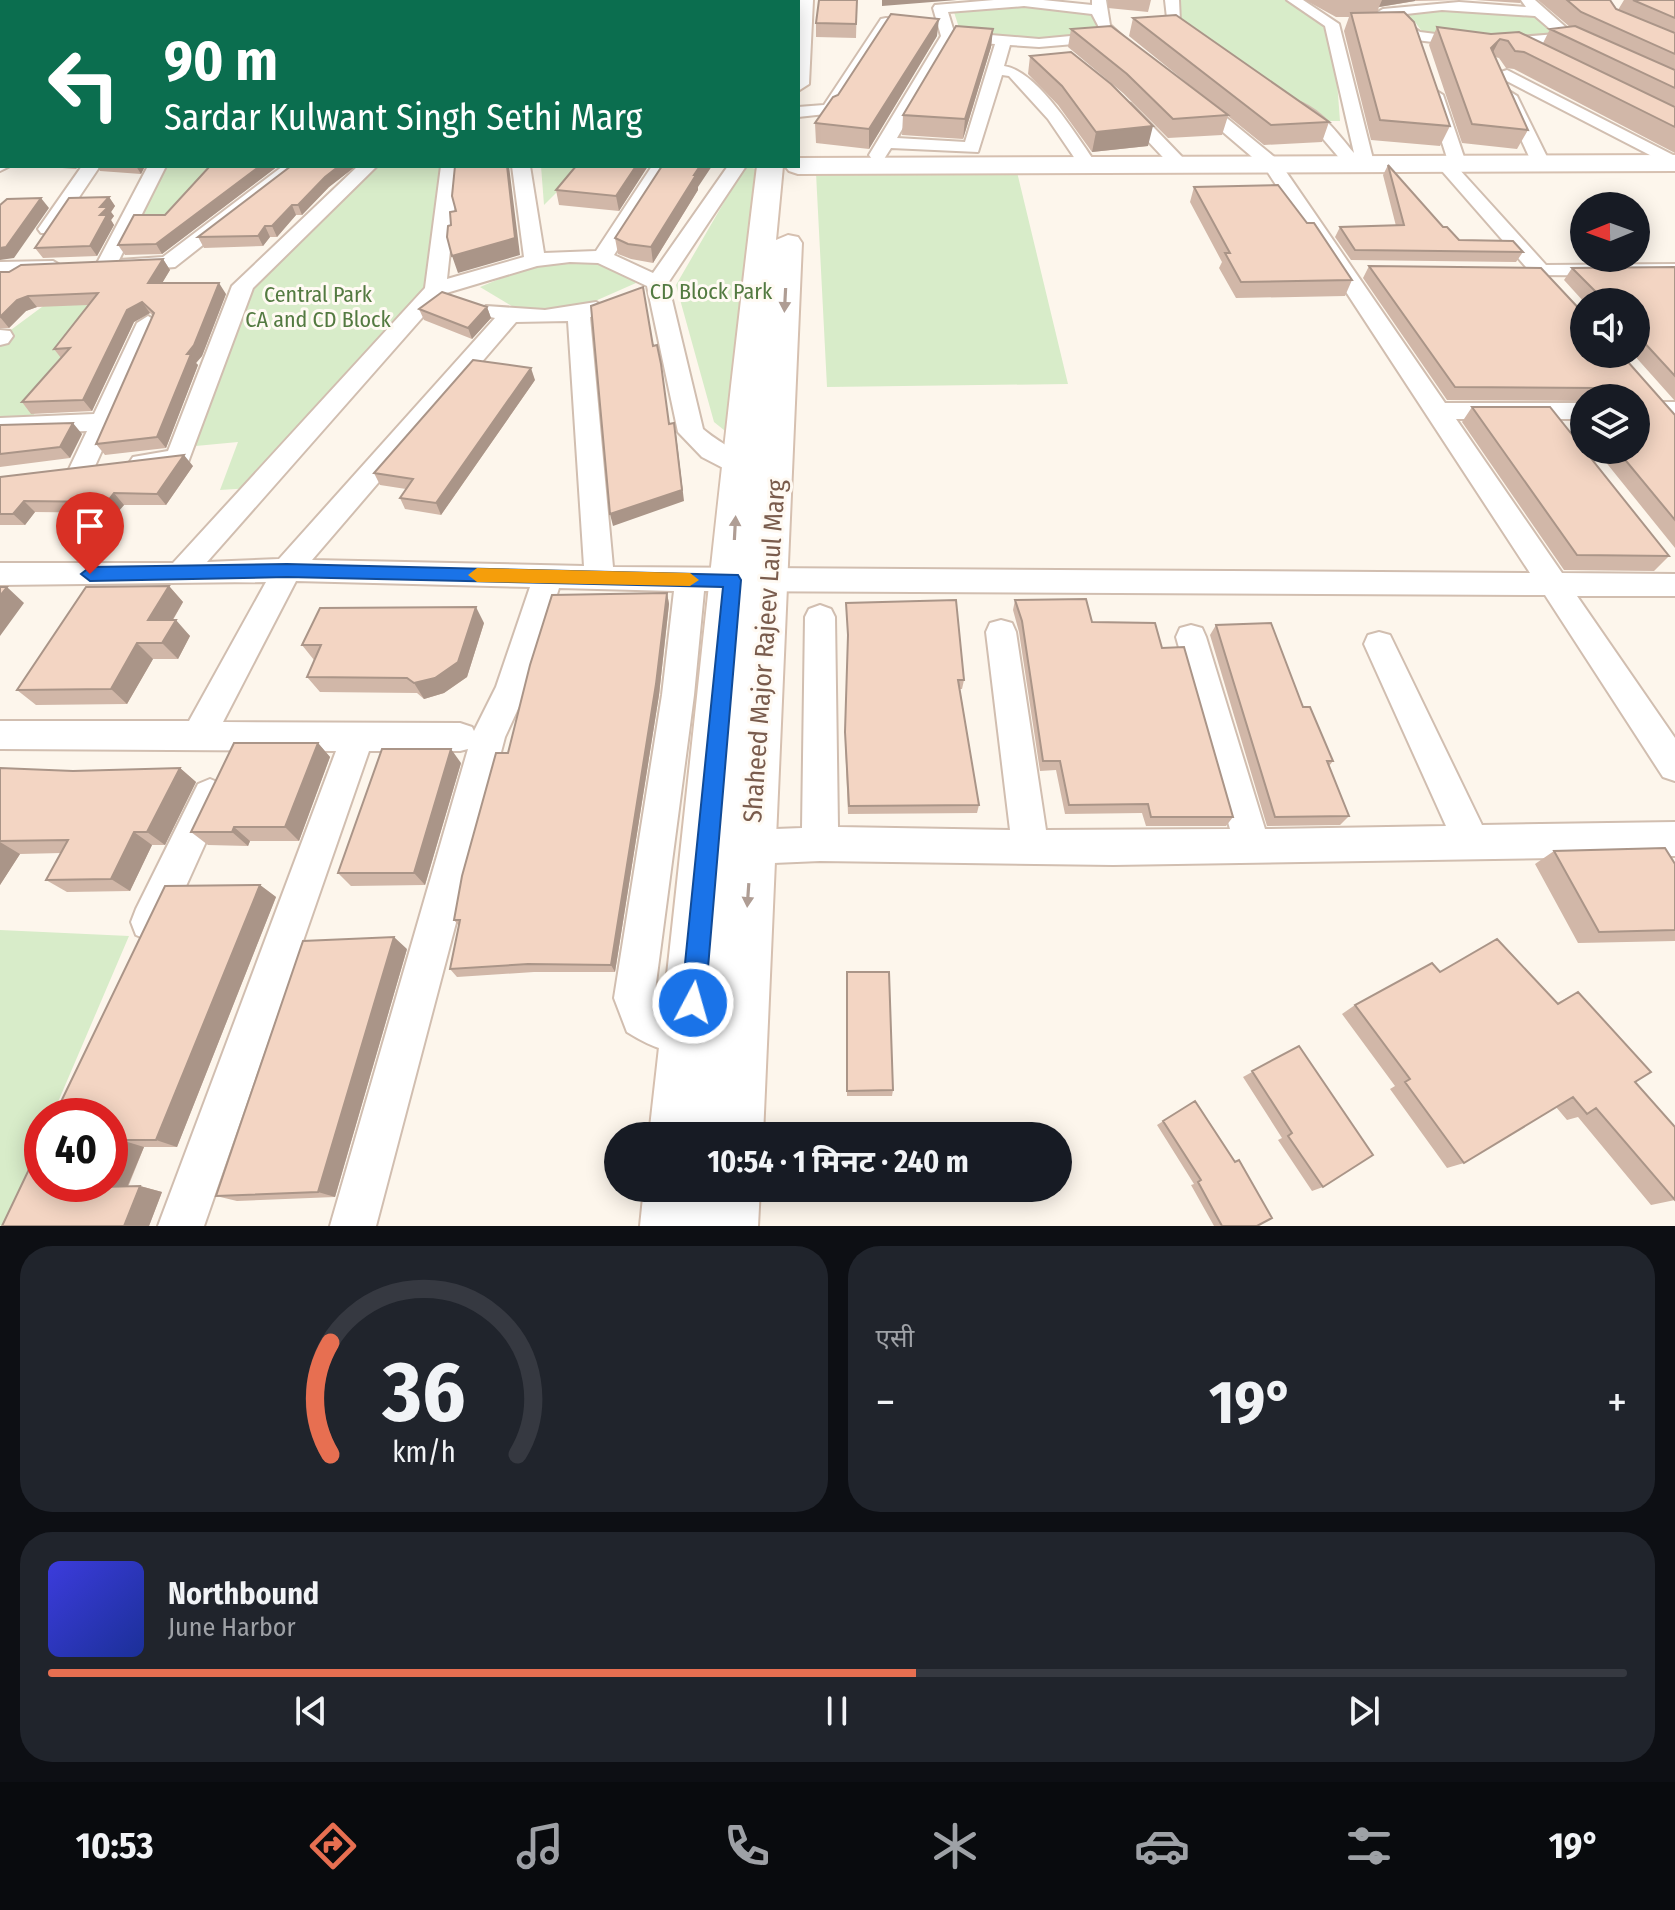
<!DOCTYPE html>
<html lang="hi">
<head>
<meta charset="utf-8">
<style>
  :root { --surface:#171b24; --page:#20242c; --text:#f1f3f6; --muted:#9ea1a6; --line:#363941; --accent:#e76f51 }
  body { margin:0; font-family:"Fira Sans Condensed","Noto Sans Devanagari",sans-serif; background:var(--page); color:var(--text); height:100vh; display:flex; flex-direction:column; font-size:30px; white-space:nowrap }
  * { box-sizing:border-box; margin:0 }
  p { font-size:26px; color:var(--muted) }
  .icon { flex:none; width:44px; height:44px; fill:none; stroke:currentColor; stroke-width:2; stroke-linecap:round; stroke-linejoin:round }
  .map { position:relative; height:1226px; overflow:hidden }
  .sheet { display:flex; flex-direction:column; gap:20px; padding:20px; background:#0d0f14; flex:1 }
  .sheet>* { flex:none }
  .guide { position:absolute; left:0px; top:0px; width:800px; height:168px; box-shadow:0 4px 20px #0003; background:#0b6e4f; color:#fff; overflow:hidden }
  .needle { width:52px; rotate:269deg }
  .controls { position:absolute; left:1570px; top:192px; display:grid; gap:16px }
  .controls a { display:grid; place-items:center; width:80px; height:80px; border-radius:50%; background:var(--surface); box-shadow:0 4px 20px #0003; font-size:40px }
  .speed { position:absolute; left:24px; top:1098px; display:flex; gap:16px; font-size:40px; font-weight:700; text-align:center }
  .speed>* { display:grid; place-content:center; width:104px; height:104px; border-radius:50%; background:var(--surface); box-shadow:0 4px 20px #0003; line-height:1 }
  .speed .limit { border:12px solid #d22; background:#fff; color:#111 }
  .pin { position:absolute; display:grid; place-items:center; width:68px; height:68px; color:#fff; margin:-82px -34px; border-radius:50% 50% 50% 0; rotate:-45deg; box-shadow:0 0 8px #0007 }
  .pin .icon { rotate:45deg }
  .me { position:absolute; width:88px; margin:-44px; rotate:6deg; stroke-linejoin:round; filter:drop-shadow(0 0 6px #0008) }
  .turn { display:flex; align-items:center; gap:28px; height:168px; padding:0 32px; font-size:36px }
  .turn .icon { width:104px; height:104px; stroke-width:2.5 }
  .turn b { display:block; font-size:56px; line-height:68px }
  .big { font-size:60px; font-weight:700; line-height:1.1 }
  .sheet .card { flex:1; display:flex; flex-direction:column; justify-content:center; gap:12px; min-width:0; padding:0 28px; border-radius:32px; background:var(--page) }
  .sheet .dial { align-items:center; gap:0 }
  .dial svg { height:208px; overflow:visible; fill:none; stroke:var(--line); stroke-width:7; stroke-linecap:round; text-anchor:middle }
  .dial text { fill:var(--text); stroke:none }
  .song { display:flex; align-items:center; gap:24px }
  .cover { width:96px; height:96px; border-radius:12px; background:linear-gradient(135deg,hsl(240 70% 55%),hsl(230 70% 35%)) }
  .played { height:8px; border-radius:4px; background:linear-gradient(90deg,var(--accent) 55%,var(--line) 55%) }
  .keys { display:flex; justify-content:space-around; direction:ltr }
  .heat { display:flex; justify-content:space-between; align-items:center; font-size:44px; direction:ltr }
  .sheet .tiles { flex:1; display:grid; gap:20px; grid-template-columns:1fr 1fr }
  .card:last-child { grid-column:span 2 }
  .trip { position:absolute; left:604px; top:1122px; width:468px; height:80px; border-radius:40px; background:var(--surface); box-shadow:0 4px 20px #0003; font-weight:700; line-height:80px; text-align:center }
  .menu { display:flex; height:128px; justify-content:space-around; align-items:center; background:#090b0e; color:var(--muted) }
  .menu .icon { width:56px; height:56px }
  .menu .selected { color:var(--accent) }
  .menu b { font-size:36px; color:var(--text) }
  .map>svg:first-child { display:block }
  .green { fill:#d8ecc9 }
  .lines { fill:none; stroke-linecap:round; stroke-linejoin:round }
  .street-casing { stroke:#d1beb0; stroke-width:4 }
  .secondary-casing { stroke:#d6c0b0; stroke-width:4 }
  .street { fill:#fff; fill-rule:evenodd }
  .secondary { fill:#fff; fill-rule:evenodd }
  .wall { fill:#d1b7a8 }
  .shaded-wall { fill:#aa9588 }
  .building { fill:#f3d5c3; stroke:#aa9588; stroke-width:2 }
  .oneway { fill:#af9d94 }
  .route { fill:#1a73e8; stroke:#114b97; stroke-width:2 }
  .slow { fill:#f59e0b }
  .labels { text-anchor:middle; stroke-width:6; stroke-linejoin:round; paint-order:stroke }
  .far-park-label { font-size:22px; fill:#537a41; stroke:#fffaf3 }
  .street-label { font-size:26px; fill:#7a5c4d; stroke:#fffaf3 }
</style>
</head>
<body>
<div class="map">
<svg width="1675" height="1226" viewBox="0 0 1675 1226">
  <rect width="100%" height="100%" fill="#fdf6ec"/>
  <path class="green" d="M1179,0H1288L1328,23L1335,55L1340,121H1326L1178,23Z
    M1026,4L1091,12L1101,33L1036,40L961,34L953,9Z
    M1439,6L1532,13L1559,32L1507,40L1423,33L1415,22L1400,13Z
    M155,166H237L173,218L121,222Z
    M369,166H448L438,290L252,488L220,490L238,442L185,447L236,288L264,254Z
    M541,166H583L544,205Z
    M745,166L756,169L729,434L714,422L676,285Z
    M1017,172L1068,384L827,387L816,173Z
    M595,261L626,273L636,283L577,309L515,308L480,287L540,262Z
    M96,297L92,311L32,418L0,423V338L54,298Z
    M0,930L129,936L52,1116H42V1140L5,1226H0Z"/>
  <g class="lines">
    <g class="street-casing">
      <path id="street" d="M269,0H283L268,2Z
        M569,0H583V2H569Z
        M631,0H645L646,2H632Z
        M726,0H740L725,2Z
        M994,0H1043L1092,5V0H1106L1110,25L1142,54L1134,59L1109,41L1039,47L1010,45L1004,66C1038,71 1077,137 1097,165L1094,169H1082L1048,119L1009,76L1002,75L978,152L891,148L884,159H872L869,155L941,36L933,8L935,5ZM1024,6L1092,14L1102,33L1039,39L954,32L948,12ZM953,41L995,44L965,142L897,138Z
        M1165,0H1179L1180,22L1203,38V44H1193L1168,27Z
        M1287,0H1303L1339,24L1374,163L1371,167H1347L1313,127L1286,106L1294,101C1320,108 1337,133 1354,153L1325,26Z
        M1521,0H1535L1570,31V37L1560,42L1483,48L1416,40L1376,13L1383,9L1459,2L1526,7ZM1442,10L1535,16L1556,34L1483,40L1420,32L1397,15Z
        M886,18L918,19L925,23L918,27L890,26L835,113L798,117V107L824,105L881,19Z
        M1507,70L1675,156V168L1501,78V72Z
        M1435,90L1443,95L1466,163L1458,168L1546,265L1675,264V276L1533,275L1435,163L1438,159L1447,158L1427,95Z
        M1509,91L1517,96L1550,163L1547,167L1541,168L1532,163L1501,96Z
        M1195,95L1201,97L1278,160L1445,403H1584V419H1456L1562,573L1675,574V596H1577L1675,738V781L1663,777L1545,595L704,591L694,695L654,998C661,1013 690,1012 705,1018L711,1033L705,1048C677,1059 651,1047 627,1032L614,998L662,695L674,591L559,588L528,687L505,737L376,1226H330L468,749L460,751H369L204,1226H158L336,751L0,749V721H189L266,582L0,585V563H173L425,288L441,166H459L447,279L524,257L512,166H530L544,253L596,251L652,166H670L614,255L653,273L728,166H746L668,283L703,429C715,440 746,456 751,465L747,471L738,474L729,471L702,457L678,432L647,286L598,263L570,262L537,266L443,294L207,562L279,559L495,318L486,316L483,311L486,306L545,310L596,302L607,309L604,314L590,317L613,567L1530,573L1265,168L1189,103V97ZM568,321L584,566L312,560L516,322ZM296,581L530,587L496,687L474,731L472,727L460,723L223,722Z
        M1125,102L1131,104L1185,160L1188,164L1185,168H1173L1119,110L1117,107L1119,104Z
        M0,159L2,166H10L0,171Z
        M82,166H100L55,233H41L38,229Z
        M148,166H166L119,260L163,257L283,166H303L175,267L125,271L116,266L106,271L99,269L96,265Z
        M358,166H377L253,288L187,465L142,472L133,469L129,463L133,457L168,451L232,286Z
        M53,261L63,267L60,271L0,274V262Z
        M148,316L159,323L91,475L82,478L73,475L69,469L87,431L0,434V418L94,414L137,323Z
        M0,330L10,331L13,336L8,343L0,345Z
        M1636,402H1675V418H1636Z
        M820,605L831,609L835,617L838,827L1010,830L986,632L990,623L1001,620L1012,623L1016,632L1046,830L1230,829L1176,637L1180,628L1191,625L1202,628L1206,637L1265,829L1446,826L1364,644L1368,635L1379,632L1390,635L1482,825L1675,822V856L1113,865L820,861L751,864L738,859L733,847L738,835L751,830L802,828L805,617L809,609Z
        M210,779L222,784L227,795L164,935L150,941L136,935L131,922L136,909L198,784Z"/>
    </g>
    <g class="secondary-casing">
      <path id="secondary" d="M793,0H813L809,84L798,91V2Z
        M1675,155V171L798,174L789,171L785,166H798V158Z
        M757,166H783L776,240L788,235L798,237L802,243L763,1136H649C686,813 717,489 757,166Z
        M644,1188H760L758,1226H640Z"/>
    </g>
    <use href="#street" class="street"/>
    <use href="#secondary" class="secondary"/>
  </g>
  <path class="wall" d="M857,0L856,38L816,37V23Z
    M1108,0H1151L1148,12L1108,8Z
    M1305,0H1461L1415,1L1379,7L1377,13L1450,126L1440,146L1371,140L1344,31L1349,17H1336Z
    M1475,0H1521L1520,3Z
    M1538,0H1610L1618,10L1624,0H1675V153L1514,69L1506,68L1499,58L1495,57L1528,130L1517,149L1462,143L1429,45L1437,27L1543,43L1550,29L1570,27Z
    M1133,18L1329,122L1322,142L1264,145L1228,116L1222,135L1168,138L1123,93L1068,47L1071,29L1213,104L1129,36Z
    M993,29L991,47L963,139L902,135L903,115Z
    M937,36L869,149L816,143L815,123L838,95Z
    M1030,56L1148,146L1092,152L1058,105L1028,74Z
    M1388,165L1443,227L1459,240L1523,252L1516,262L1351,260L1335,237L1340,227L1396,226L1383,175Z
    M35,166H79L76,169Z
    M97,166H145L141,174L100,171Z
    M210,166H278L162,254L125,255L118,245L165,215Z
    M291,166H356L329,187L302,215H296L277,237H270L263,246L204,248L198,237Z
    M648,166L619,211L559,205L556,190Z
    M698,187V190L653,263L631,259L618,254L615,238Z
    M1194,187L1352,280L1345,296L1236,298L1219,268L1222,262L1190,202Z
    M109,197L115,206L111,212L114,216L111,220L114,225L97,256L43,258L35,248Z
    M163,259L170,270L162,283L226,294L202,356L196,363L198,365L166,448L105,455L96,444L153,316L150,313L134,322L92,411L31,414L22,402L61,358L54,349L88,305L37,307L26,311L9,328H0V272H9Z
    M1369,266L1675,415V548L1596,450H1636V398H1584V401L1447,400L1363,278Z
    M1675,267V401L1633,354H1636V302H1584L1564,280L1572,268Z
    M487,307L491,318L472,339L424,320L419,309Z
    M535,380L441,515L405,509L400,498L406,489L380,485L374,473Z
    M1472,407L1669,556L1654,571L1564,570L1462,422Z
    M1583,409H1584V435L1573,422Z
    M0,425L82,434L70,458L0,467Z
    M193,466L166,505H124L117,513L35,512L25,525H0V477Z
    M169,586L183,602L173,620L190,636L178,659H153L127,704L36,705L17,690Z
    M667,593L669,604L659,695L615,972H534L457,977L450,969L459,926L454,920L508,753Z
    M1015,600L1092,622L1162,648L1233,817L1226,826H1146L1142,813L1065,814L1056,770L1040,771L1019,632L1013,610Z
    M846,603L964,680L962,689H960L979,805L977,813L848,814L845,741L848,642Z
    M484,623L467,677L444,693L424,699L417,693L320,692L307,677L314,660L302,645Z
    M1216,625L1303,707L1333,761L1329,766L1349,816L1340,825L1267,826L1210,635Z
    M318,743L330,757L299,841H250L248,846L208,845L191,832Z
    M461,763L425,885L351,886L338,873Z
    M0,768L73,771L180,768L196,782L165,845H152L130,891L67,892L46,880L61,853L20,854L0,885Z
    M1554,851L1675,864V941L1578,943L1535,864Z
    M260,885L276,897L177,1147H144L128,1187L140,1186L162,1192L149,1226H2L57,1110Z
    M407,949L335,1197L237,1201L216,1196Z
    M847,972L893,1090L892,1096H847Z
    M1440,972L1557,1003L1578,992L1635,1082L1675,1200L1651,1205L1578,1117L1567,1120L1556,1107L1464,1163L1447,1168L1390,1089L1395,1086L1342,1014L1355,1005Z
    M1299,1046L1323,1187L1312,1191L1278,1140L1282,1138L1243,1077Z
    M1195,1101L1257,1226H1214L1191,1185L1194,1184L1157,1125Z"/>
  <path class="shaded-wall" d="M148,0H170L168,2H149Z
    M882,0H957L882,6Z
    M1382,0H1415V1L1379,7Z
    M939,19L937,36L869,149V129Z
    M993,29L991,47L963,139L965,119Z
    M1500,39L1491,56V48Z
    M1153,126L1148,146L1092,152L1096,132Z
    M136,166H145L141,174Z
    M260,166H278L162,254L156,244Z
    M339,166H356L329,187L302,215L298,205L325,177Z
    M507,166H510H509L520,255L458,273L452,256Z
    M636,166H648L619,211L616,196Z
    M700,166H712L698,187V190L653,263L651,247Z
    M109,197L115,206L111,212L114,216L111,220L114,225L97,256L90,246L100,215V207Z
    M41,198L49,208L14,258L0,260V248Z
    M292,205L296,215L277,237L272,226Z
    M265,226L270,237L263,246L258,236Z
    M163,259L170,270L155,295L148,283Z
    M219,283L226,294L202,356L196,363L198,365L166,448L157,437L187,354Z
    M28,296L37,307L26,311L9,328L0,317L17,300Z
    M142,302L150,313L134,322L92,411L83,400L127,310Z
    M487,307L491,318L472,339L468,328Z
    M531,368L535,380L441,515L436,503Z
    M73,423L82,434L70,458L60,447Z
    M676,434L684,501L613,526L610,514Z
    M184,455L193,466L166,505L157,494Z
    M114,493L124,505L117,513L107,502Z
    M24,501L35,512L25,525L13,514Z
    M169,586L183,602L163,636L148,620Z
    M7,587L24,603L0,636V596Z
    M667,593L669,604L659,695L615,972L611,965Z
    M476,607L484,623L467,677L444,693L424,699L414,683Z
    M176,620L190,636L178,659L162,643Z
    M137,643L153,659L127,704L111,689Z
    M318,743L330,757L299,841L285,827Z
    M451,749L461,763L425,885L414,873Z
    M180,768L196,782L165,845L147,832Z
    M234,827L250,841L248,846L232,832Z
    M134,832L152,845L130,891L111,879Z
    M0,842L20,854L0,885Z
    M260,885L276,897L177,1147L156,1140Z
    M394,937L407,949L335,1197L318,1192Z
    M121,1140L144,1147L125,1192L101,1187L103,1184H110V1166Z
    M140,1186L162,1192L149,1226H124Z"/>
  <path class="building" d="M54,0H134L131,2H51Z
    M278,0H357V2L359,0H448L447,2H277Z
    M584,0H630V2H582Z
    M670,0H717L716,2H668Z
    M819,0H857L856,24L816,23Z
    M1567,0H1610L1616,9L1675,33V54L1581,12Z
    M1633,0H1675V18Z
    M1404,12L1414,22L1450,126L1380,120L1351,13Z
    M891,14L939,19L869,129L815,123L833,97L838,95Z
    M1176,15L1329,122L1271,125L1133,18Z
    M956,26L993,29L965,119L903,115Z
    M1111,26L1228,115L1173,119L1127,74L1071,29Z
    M1575,26L1675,70V88L1550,29Z
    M1437,27L1491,34L1519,32L1675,107V127L1524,52L1515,51L1508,41L1500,39L1491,48L1528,130L1472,124Z
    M1071,52L1111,84L1153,126L1096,132L1062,86L1030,56Z
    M1388,165L1443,227H1447L1459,240L1513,241L1523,252L1355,250L1340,227L1404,225Z
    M210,166H260L156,244L118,245L134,215H165Z
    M291,166H339L325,177L298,205H292L272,226H265L258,236L198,237Z
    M455,166H507L515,238L452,256L447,237L448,226L451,225L450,212L456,211L452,196Z
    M576,166H636L616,196L556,190Z
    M662,166H700L694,175H696L651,247L628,244L615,238Z
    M1278,185L1307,223H1314L1352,280L1241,282L1225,253H1230L1194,187Z
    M109,197L100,207H108L100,215H107L90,246L35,248L69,198Z
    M41,198L6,247L0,248V205L7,199Z
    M163,259L148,283H219L194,345L187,354H191L157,437L96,444L154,313L142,302L127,310L83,400L22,402L70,348L54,349L98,293L28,296L17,300L0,317V272H9L21,265Z
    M1369,266L1541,268L1584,314V354H1621L1675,415V520L1617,450H1636V398H1596V388L1455,387Z
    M1675,267V376L1641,339H1636V302H1596L1595,291L1572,268Z
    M643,287L653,346L657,345L661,364L669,424L674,423L682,490L610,514L591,306Z
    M442,292L487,307L468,328L419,309Z
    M473,360L531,368L436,503L400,498L413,479L374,473Z
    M1472,407H1550L1669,556L1577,555Z
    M73,423L60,447L0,454V425Z
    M184,455L157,494L114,493L107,502L24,501L13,514H0V477Z
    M169,586L148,620H176L162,643H137L111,689L17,690L86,587Z
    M0,587H7L0,596Z
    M667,593L656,684L611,965L528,964L450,969L460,920H454L462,876L496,753H508L530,665L552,595Z
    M1086,599L1092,622L1155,623L1162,648L1184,647L1233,817H1151L1148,804L1069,805L1060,761H1043L1022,621L1015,600Z
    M956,600L964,680H958L979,805L849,806L845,732L848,635L846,603Z
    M476,607L458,662L435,678L414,683L407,678L307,677L321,645H302L320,608Z
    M1271,623L1303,707H1310L1333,761H1327L1349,816L1275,817L1216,625Z
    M234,743H318L285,827H234L232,832H191Z
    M382,749H451L414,873H338Z
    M0,768L73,771L180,768L147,832H134L111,879L46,880L68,840L0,841Z
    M1665,848L1675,864V930L1599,932L1554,851Z
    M260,885L156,1140H121L110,1166V1116H40L43,1112L57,1110L165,886Z
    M394,937L318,1192L216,1196L303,941Z
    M1497,939L1558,1004L1578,992L1651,1072L1635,1082L1675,1127V1200L1596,1108L1587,1114L1573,1097L1464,1163L1405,1082L1410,1079L1355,1005L1432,963L1440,972Z
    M847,972H889L893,1090L847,1091Z
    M1299,1046L1373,1155L1323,1187L1288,1136L1292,1133L1252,1071Z
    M1195,1101L1235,1162L1239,1160L1272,1218L1257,1226H1222L1198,1182L1201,1180L1163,1121Z
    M42,1142V1184H103L101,1187L140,1186L124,1226H2Z"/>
  <defs><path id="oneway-solid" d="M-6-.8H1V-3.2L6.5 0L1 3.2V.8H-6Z" transform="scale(2)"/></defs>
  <g class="oneway">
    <use href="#oneway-solid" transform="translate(785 300) rotate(93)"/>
    <use href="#oneway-solid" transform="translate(735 528) rotate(-87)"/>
    <use href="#oneway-solid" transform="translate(748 895) rotate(94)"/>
  </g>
  <path class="route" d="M287,564L738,575L741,580L705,1003L701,1011L693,1015L684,1011L681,1003L723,587L287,577L90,581L81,574L90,567Z"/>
  <path class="slow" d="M477,568L690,573L699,580L690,586L477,582L468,575Z"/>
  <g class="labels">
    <g class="far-park-label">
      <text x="711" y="299">CD Block Park</text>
      <text x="318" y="302">Central Park<tspan x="318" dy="25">CA and CD Block</tspan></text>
    </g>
    <g class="street-label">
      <text transform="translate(764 651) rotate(-86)" y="9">Shaheed Major Rajeev Laul Marg</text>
    </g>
  </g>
</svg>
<div class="controls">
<a><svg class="needle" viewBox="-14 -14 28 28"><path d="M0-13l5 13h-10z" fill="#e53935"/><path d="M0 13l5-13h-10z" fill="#9ea1a6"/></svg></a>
<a><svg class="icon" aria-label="sound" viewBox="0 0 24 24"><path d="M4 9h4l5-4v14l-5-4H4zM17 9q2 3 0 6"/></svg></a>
<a><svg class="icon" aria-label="layers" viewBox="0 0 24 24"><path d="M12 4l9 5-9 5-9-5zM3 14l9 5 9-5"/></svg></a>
</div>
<div class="speed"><div class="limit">40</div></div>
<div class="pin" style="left:90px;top:574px;background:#d93025"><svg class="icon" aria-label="arrive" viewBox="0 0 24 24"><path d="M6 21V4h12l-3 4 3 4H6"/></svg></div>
<svg class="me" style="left:693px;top:1003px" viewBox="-20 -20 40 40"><circle r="17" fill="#1a73e8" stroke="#fff" stroke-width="3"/><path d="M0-11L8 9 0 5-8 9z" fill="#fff"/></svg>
<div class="trip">10:54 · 1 मिनट · 240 m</div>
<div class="guide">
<div class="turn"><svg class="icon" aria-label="left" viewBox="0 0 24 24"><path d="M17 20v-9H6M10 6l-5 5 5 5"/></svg><div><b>90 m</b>Sardar Kulwant Singh Sethi Marg</div></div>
</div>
</div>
<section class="sheet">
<div class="tiles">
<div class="card dial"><svg viewBox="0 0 100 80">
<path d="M14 69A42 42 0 1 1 86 69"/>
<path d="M14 69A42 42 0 0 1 14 26" stroke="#e76f51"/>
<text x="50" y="56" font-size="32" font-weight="700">36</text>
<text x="50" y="72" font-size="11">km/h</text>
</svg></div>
<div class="card"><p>एसी</p>
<div class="heat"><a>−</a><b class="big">19°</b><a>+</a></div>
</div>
<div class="card">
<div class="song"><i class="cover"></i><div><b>Northbound</b><p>June Harbor</p></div></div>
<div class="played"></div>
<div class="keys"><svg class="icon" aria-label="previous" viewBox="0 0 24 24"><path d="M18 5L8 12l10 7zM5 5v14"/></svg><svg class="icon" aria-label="pause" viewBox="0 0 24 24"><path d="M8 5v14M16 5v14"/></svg><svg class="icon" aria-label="next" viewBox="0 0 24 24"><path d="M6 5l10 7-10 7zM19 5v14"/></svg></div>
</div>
</div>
</section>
<nav class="menu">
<b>10:53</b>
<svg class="icon selected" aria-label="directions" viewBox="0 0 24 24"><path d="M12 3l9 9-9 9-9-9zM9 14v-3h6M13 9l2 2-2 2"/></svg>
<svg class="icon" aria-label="music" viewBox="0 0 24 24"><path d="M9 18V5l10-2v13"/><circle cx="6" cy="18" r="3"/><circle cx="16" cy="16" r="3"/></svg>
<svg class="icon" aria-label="phone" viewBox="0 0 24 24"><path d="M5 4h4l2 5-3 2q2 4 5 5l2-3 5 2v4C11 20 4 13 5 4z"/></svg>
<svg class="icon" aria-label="climate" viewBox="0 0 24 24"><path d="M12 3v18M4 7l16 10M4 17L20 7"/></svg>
<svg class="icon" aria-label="car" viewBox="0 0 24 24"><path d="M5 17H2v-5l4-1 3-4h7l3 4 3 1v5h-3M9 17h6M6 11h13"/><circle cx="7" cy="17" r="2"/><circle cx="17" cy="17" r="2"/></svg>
<svg class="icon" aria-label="filters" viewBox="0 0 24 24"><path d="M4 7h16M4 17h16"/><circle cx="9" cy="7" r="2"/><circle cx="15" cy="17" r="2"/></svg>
<b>19°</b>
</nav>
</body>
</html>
